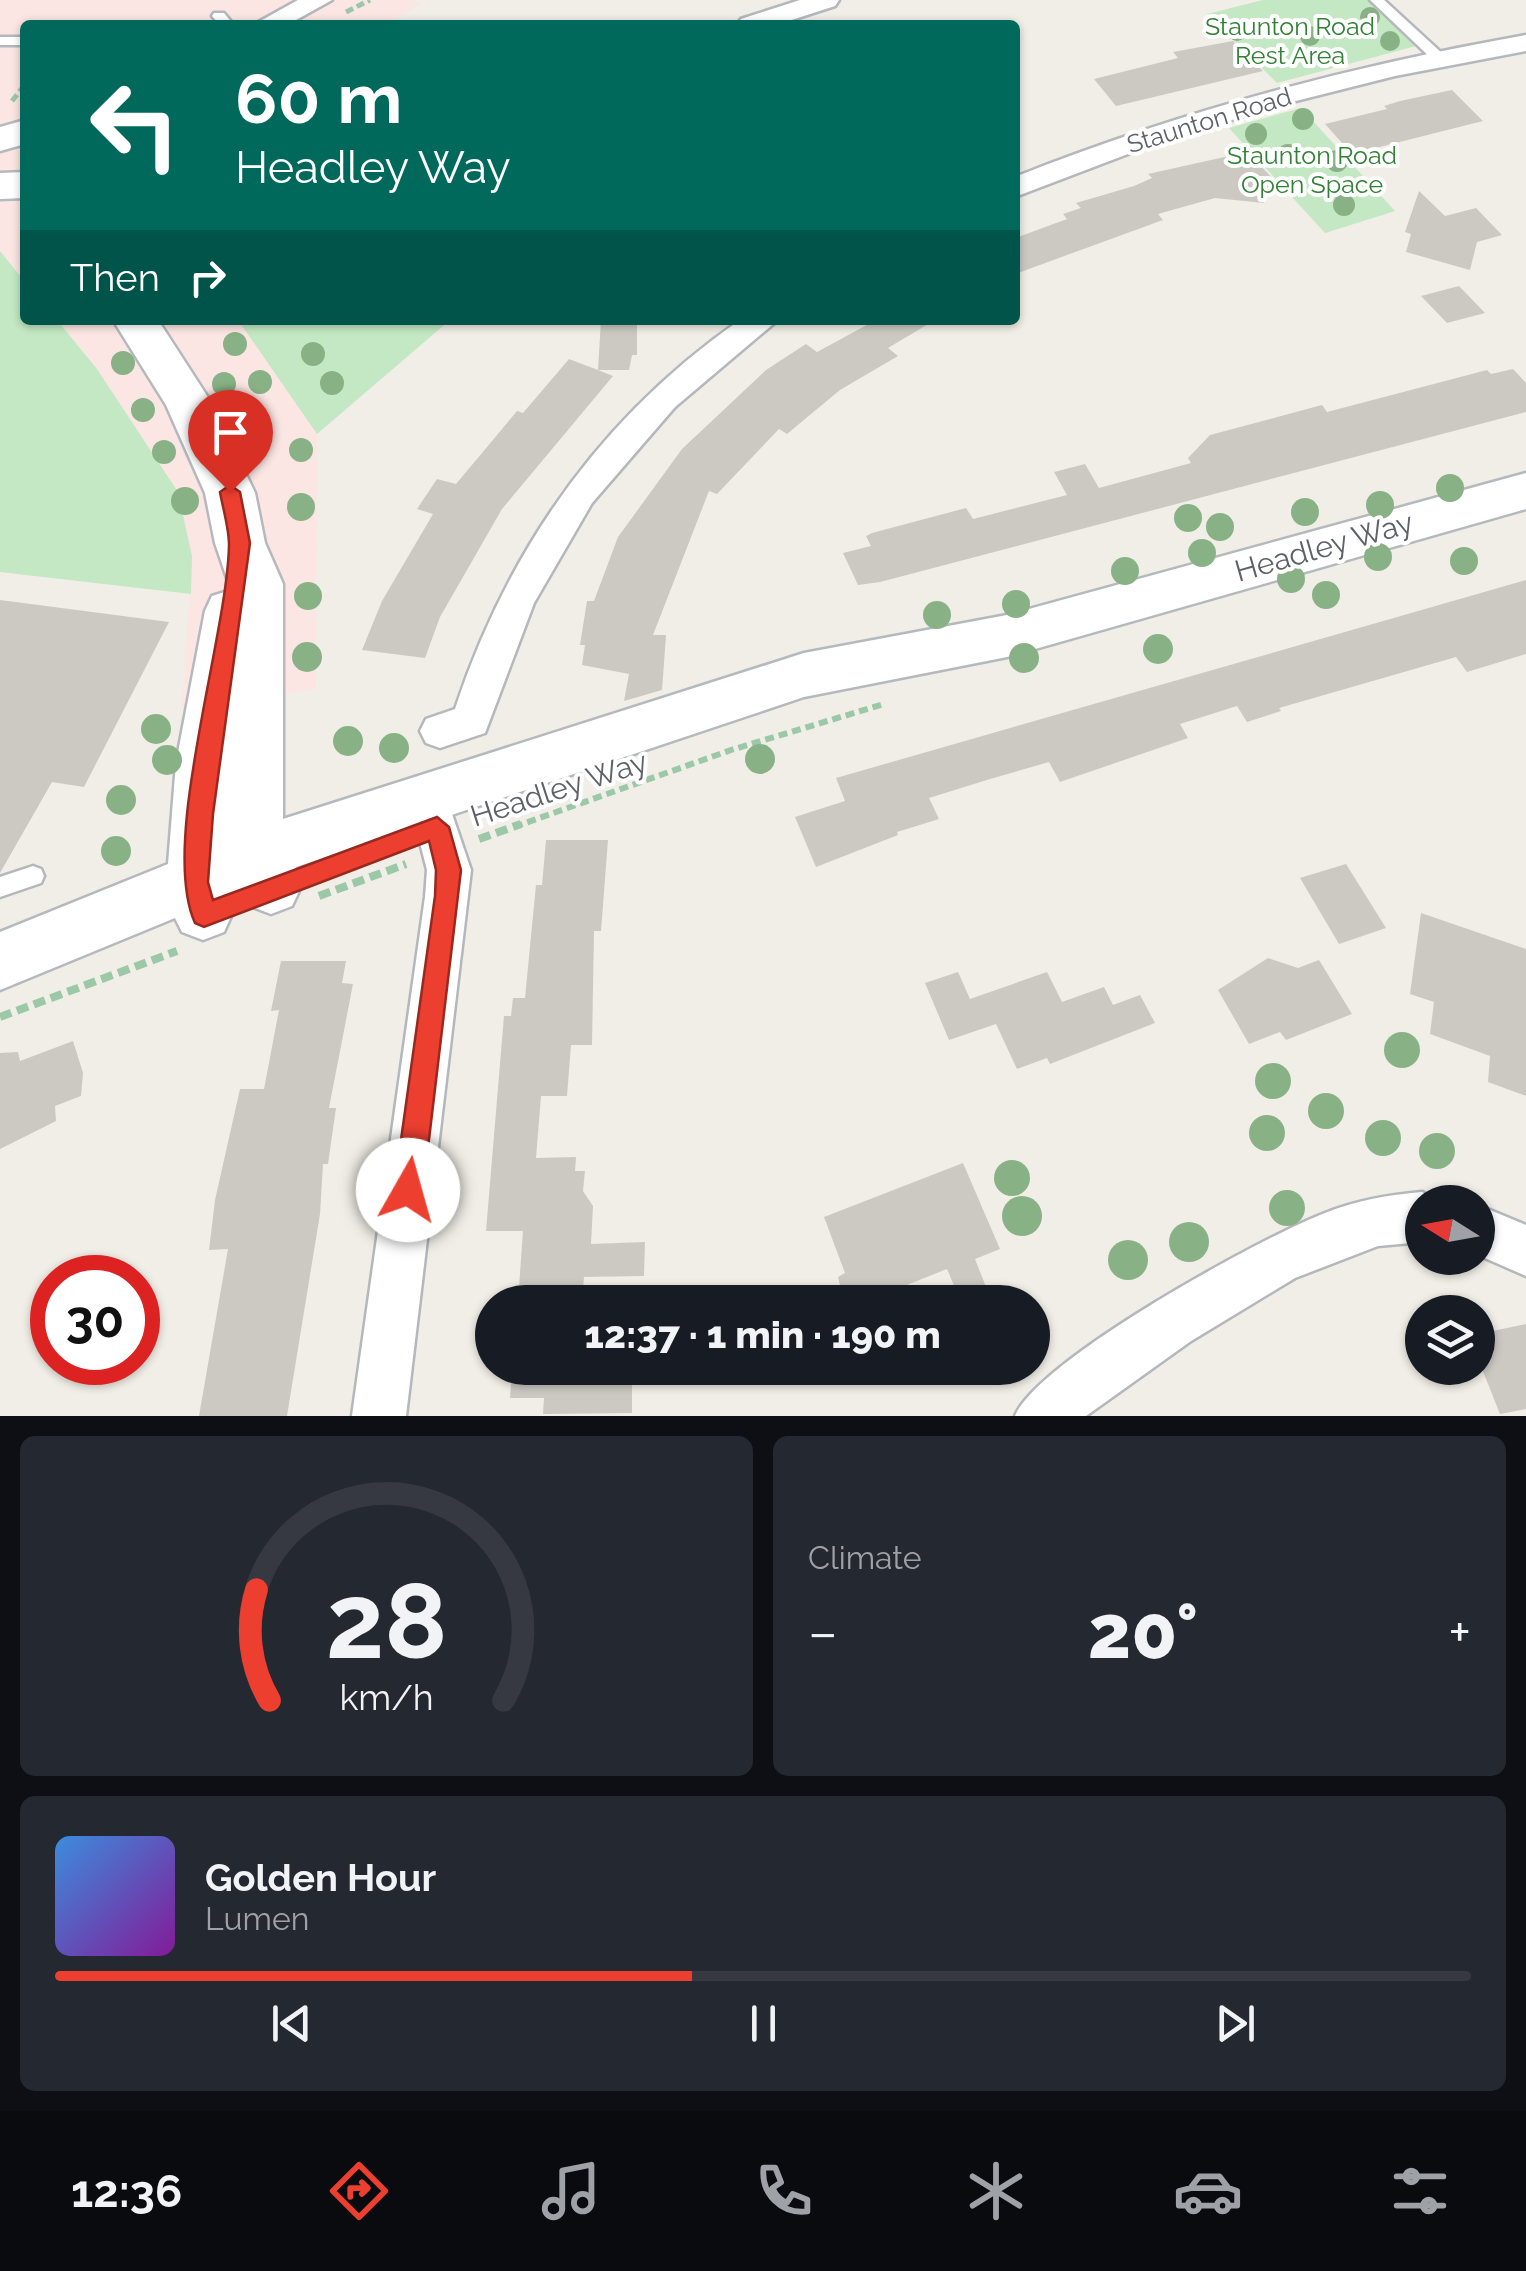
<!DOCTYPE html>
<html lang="en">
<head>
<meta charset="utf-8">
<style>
  :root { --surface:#171b24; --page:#242831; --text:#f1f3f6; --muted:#9ea1a6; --line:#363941; --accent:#ec3f30 }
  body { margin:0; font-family:Raleway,sans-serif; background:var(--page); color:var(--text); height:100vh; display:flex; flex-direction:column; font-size:38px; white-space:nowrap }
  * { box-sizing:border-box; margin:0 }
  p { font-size:32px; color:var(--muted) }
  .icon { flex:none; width:55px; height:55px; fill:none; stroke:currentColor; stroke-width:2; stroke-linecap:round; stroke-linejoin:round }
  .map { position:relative; height:1416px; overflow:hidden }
  .sheet { display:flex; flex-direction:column; gap:20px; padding:20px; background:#0d0f14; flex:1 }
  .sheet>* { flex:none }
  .banner { position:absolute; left:20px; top:20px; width:1000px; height:305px; border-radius:10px; box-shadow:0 2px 8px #0004; background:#00695c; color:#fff; overflow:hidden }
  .needle { width:65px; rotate:281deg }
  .buttons { position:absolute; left:1405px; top:1185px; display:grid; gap:20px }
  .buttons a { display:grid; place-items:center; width:90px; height:90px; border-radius:50%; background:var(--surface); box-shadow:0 2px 8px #0004; font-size:50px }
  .speed { position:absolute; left:30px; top:1255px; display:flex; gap:20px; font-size:50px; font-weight:700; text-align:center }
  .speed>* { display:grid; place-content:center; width:130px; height:130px; border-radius:50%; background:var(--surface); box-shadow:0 2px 8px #0004; line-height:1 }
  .speed .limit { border:15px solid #d22; background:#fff; color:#111 }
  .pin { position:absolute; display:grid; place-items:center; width:85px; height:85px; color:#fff; margin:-102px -42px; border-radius:50% 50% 50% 0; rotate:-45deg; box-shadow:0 0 10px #0007 }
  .pin .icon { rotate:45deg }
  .me { position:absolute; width:110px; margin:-55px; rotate:7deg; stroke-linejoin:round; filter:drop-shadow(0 0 8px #0008) }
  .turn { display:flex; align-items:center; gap:35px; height:210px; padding:0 50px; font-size:45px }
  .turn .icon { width:130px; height:130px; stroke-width:2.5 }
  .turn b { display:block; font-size:70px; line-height:85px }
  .then { display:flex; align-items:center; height:95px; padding:0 50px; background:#0003; gap:20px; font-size:38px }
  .big { font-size:75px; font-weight:800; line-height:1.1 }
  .sheet .card { flex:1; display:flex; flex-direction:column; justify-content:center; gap:15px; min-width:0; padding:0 35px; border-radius:15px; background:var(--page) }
  .sheet .dial { align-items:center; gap:0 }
  .dial svg { height:260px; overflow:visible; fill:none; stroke:var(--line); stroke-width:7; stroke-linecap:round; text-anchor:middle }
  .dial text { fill:var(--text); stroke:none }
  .song { display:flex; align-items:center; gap:30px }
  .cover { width:120px; height:120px; border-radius:15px; background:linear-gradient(135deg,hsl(210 70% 55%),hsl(290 70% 35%)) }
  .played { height:10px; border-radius:5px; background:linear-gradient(90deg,var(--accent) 45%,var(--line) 45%) }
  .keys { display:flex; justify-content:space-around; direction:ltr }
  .heat { display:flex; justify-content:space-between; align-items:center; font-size:55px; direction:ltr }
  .sheet .tiles { flex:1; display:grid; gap:20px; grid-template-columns:1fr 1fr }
  .card:last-child { grid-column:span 2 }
  .trip { position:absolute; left:475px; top:1285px; width:575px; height:100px; border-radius:50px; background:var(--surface); box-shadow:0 2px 8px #0004; font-weight:800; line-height:100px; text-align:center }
  .tabs { display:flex; height:160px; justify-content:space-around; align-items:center; background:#090b0e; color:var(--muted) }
  .tabs .icon { width:70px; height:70px }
  .tabs .current { color:var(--accent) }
  .tabs b { font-size:45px; color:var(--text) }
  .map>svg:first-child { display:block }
  .medical { fill:#fce6e3 }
  .green { fill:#c3e8c3 }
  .building { fill:#ccc9c3 }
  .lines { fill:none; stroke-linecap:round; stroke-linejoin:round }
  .lane-casing { stroke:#b4b7bb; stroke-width:5 }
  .street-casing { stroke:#b4b7bb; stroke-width:5 }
  .secondary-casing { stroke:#b5b9be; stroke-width:5 }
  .path-far2 { stroke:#9bc9a8; stroke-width:5; stroke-dasharray:8 4; stroke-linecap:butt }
  .path-far1 { stroke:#9bc9a8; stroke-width:6; stroke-dasharray:9 5; stroke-linecap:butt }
  .path { stroke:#9bc9a8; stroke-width:8; stroke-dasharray:12 6; stroke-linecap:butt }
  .lane { fill:#fff; fill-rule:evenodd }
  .street { fill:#fff; fill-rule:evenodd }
  .secondary { fill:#fff; fill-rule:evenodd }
  .tree { fill:#88b285 }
  .route { fill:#ec3f30; stroke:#99291f; stroke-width:2.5 }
  .labels { text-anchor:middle; stroke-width:8; stroke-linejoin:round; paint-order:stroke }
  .far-park-label { font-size:25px; fill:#328136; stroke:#fff }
  .far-street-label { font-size:25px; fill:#5e6267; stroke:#fff }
  .street-label { font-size:30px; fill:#5e6267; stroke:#fff }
</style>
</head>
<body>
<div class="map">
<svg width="1526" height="1416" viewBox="0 0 1526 1416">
  <rect width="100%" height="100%" fill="#f0eee6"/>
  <path class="medical" d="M0,0H412L420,5L382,25H25V282L0,258Z
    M57,320H238L317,434L316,689L182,709L192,556L178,492L97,369Z"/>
  <path class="green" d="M1263,0H1368L1416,46L1277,83L1207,14Z
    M1301,108L1395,211L1325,233L1229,128Z
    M0,251L25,282V320H57L97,369L178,492L192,556L191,594L0,572Z
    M238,320H450L317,434Z"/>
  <path class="building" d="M1233,41L1263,71L1116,106L1094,79L1178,58L1173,52Z
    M1452,90L1483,121L1352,154L1325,124L1387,109L1384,106L1400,101Z
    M1247,152L1279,185L1253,192L1264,203L1215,198L1158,214L1163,220L1015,274V238L1067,219L1063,214L1081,208L1076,203L1134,186L1152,178L1148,174Z
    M1419,191L1445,216L1476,208L1502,235L1477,242L1470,270L1406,252L1411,234L1405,232Z
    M1459,286L1485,313L1447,323L1421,296Z
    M601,320H637V355H632L629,370H598L613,376L502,509L440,617L425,658L362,650L382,601L433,514L417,509L437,479L456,484L517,411L523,413L569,359L598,370Z
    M876,320H935L888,348L898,356L840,390L787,434L779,429L717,494L709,491L653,635H666L662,690L624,701L629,674L582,665L585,645H580L587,601H594L618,537L682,449L766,370L806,344L817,352Z
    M1513,369L1526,383V412L880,582L858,585L843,553L871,546L866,536L872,533L966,508L973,519L1067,495L1054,472L1085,464L1099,488L1191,463L1188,458L1210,435L1322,405L1327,412L1487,370L1491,374Z
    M1526,580V654L1467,672L1456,657L1279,708L1281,711L1247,722L1237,706L1180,724L1188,738L1060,782L1049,762L990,779L929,798L939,819L897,832L898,835L816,867L795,817L845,801L836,778Z
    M0,600L169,622L84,787L52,782L0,873Z
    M546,840H608L601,931H594L592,1045H571L567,1096H541L536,1158L576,1157L575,1171H585L583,1191L593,1206L591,1244L645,1242L644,1276L584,1277L582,1302H518L523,1231H486L504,1016H511L513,998H525L536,885H542Z
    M1346,864L1386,928L1339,944L1300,878Z
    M1421,913L1526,949V1096L1488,1082L1490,1056L1430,1034L1434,1002L1410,994Z
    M1268,958L1298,968L1319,960L1352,1014L1286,1040L1280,1032L1249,1044L1218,990Z
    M281,961H346L342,983L353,984L329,1108H336L328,1164H323L320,1214L287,1416H199L228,1249L209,1250L215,1200L240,1089H264L279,1010L271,1011Z
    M958,972L970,999L1047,972L1062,1002L1104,987L1113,1005L1140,995L1155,1023L1050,1064L1047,1058L1017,1069L996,1024L949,1040L925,983Z
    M73,1041L83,1073L81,1096L55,1106L56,1121L0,1149V1053L18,1052L20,1061Z
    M963,1163L1000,1249L975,1259L992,1302H961L947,1269L864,1302H844L838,1277L845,1273L824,1217Z
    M1526,1324V1409L1500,1414L1478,1359V1334Z
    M512,1368H605L604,1382H632V1413L543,1414L544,1398H510Z"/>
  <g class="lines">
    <g class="lane-casing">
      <path id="lane" d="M1370,0H1384L1444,55V61H1434Z
        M214,13H224L234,25H220L212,16Z
        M0,37H25V45H0Z
        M33,866L41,869L44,876L41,883L0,897V877Z"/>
    </g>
    <g class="street-casing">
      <path id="street" d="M298,0H332L287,25H253Z
        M800,0H839L835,6L776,25H737L741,19Z
        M1526,35V51L1395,76L1276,106L1149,146L1015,197V177C1181,111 1351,66 1526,35Z
        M740,320H778L675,407L592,503L534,603L485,733L440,748L426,743L420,731L426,719L455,709C508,549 601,417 740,320Z
        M437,808L452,814L471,870L406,1416H352L425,897L427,870L416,827L422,814Z
        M1422,1192L1441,1202H1422V1242L1378,1246L1295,1278L1191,1341L1086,1416H1015C1038,1360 1262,1237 1325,1213C1357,1200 1388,1195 1422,1192Z
        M1478,1205L1526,1225V1276L1478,1255Z"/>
    </g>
    <g class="secondary-casing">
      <path id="secondary" d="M25,120V144L0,151V127Z
        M25,172V198L0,199V173Z
        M113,320H158L211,402L255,493L265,543L283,584V819L804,653L1007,615L1526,473V509L1007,657L804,697L296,867L301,887L292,906L271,914L250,906L242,890L231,895L233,912L224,932L203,940L182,932L175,918L0,990V932L168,864L176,763L205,611L212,596L231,590L215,543L205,493L166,405Z"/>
    </g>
    <path class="path-far2" d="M346,12L370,0
      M12,101L23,87"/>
    <path class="path-far1" d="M514,827L731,750L884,704"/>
    <path class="path" d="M479,839L521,824
      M319,896L406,864
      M0,1017L177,951"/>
    <use href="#lane" class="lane"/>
    <use href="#street" class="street"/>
    <use href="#secondary" class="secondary"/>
  </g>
  <g class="tree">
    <circle cx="1370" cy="17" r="10"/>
    <circle cx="1237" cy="31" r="10"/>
    <circle cx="1310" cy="36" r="10"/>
    <circle cx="1390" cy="41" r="10"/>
    <circle cx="1303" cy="119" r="11"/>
    <circle cx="1256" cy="134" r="11"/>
    <circle cx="1288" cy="155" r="11"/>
    <circle cx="1337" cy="161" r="11"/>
    <circle cx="1344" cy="205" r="11"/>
    <circle cx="235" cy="344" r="12"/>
    <circle cx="313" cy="354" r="12"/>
    <circle cx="123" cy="363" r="12"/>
    <circle cx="260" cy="382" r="12"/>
    <circle cx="332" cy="383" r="12"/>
    <circle cx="224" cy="384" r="12"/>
    <circle cx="143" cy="410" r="12"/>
    <circle cx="301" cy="450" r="12"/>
    <circle cx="164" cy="452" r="12"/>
    <circle cx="1450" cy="488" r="14"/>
    <circle cx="185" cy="501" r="14"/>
    <circle cx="1380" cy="505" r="14"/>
    <circle cx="301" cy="507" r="14"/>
    <circle cx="1305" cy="512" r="14"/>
    <circle cx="1188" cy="518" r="14"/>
    <circle cx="1220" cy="527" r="14"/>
    <circle cx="1202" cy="553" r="14"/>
    <circle cx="1378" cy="557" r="14"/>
    <circle cx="1464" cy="561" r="14"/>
    <circle cx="1125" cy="571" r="14"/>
    <circle cx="1291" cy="579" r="14"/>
    <circle cx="1326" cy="595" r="14"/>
    <circle cx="308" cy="596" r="14"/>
    <circle cx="1016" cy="604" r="14"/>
    <circle cx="937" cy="615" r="14"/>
    <circle cx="1158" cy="649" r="15"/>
    <circle cx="307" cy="657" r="15"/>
    <circle cx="1024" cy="658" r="15"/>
    <circle cx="156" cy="729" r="15"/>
    <circle cx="348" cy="741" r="15"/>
    <circle cx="394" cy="748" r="15"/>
    <circle cx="760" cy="759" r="15"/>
    <circle cx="167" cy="760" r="15"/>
    <circle cx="121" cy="800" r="15"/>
    <circle cx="116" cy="851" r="15"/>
    <circle cx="1402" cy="1050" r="18"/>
    <circle cx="1273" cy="1081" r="18"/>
    <circle cx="1326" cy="1111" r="18"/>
    <circle cx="1267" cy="1133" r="18"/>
    <circle cx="1383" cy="1138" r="18"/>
    <circle cx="1437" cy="1151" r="18"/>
    <circle cx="1012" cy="1178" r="18"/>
    <circle cx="1287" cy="1208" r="18"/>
    <circle cx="1022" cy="1216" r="20"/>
    <circle cx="1189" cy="1242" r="20"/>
    <circle cx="1128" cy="1260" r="20"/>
  </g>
  <path class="route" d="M230,485L240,492L250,543L213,814L208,882L213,900L437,817L449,827L461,870L423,1190L418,1199L408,1204L399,1199L394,1190L435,896L436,870L429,841L204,927L195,923C159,843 227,640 229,545C229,528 223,509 220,492Z"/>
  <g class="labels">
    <g class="far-park-label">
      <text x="1290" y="35">Staunton Road<tspan x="1290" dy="29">Rest Area</tspan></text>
      <text x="1312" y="164">Staunton Road<tspan x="1312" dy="29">Open Space</tspan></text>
    </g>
    <g class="far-street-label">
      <text transform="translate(1209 120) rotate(-17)" y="9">Staunton Road</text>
    </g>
    <g class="street-label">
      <text transform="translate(1324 547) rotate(-16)" y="10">Headley Way</text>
      <text transform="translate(559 789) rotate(-18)" y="10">Headley Way</text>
    </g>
  </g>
</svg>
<div class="buttons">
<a><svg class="needle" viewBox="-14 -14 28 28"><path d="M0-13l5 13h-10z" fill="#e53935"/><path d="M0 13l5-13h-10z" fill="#9ea1a6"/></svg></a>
<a><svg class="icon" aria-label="layers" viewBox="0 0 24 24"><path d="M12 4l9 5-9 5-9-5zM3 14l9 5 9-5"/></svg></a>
</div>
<div class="speed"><div class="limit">30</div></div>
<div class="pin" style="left:230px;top:492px;background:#d93025"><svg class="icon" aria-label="arrive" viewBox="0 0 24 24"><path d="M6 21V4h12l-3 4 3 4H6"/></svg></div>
<svg class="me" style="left:408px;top:1190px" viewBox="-20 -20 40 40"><circle r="19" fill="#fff"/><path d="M0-13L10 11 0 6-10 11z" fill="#ec3f30"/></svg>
<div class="trip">12:37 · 1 min · 190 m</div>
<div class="banner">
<div class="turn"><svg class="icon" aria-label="left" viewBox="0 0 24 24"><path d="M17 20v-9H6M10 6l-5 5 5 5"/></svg><div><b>60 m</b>Headley Way</div></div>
<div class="then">Then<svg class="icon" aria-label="right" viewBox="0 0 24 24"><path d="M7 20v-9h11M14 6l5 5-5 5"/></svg></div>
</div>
</div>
<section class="sheet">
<div class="tiles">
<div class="card dial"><svg viewBox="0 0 100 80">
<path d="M14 69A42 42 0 1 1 86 69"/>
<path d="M14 69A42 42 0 0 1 10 35" stroke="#ec3f30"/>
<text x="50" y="56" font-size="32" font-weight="700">28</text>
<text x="50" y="72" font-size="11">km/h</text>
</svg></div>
<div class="card"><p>Climate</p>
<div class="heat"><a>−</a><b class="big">20°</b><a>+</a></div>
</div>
<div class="card">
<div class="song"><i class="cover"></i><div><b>Golden Hour</b><p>Lumen</p></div></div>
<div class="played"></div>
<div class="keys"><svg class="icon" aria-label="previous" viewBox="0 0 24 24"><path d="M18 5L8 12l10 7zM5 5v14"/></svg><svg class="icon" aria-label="pause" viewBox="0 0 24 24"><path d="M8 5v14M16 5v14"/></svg><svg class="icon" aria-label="next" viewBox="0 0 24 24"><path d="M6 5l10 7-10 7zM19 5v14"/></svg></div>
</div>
</div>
</section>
<nav class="tabs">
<b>12:36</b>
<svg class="icon current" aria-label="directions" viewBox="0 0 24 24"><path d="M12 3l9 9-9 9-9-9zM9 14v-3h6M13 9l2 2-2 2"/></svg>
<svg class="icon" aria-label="music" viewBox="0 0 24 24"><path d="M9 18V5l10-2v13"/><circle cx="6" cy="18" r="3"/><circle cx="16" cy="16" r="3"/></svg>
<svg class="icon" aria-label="phone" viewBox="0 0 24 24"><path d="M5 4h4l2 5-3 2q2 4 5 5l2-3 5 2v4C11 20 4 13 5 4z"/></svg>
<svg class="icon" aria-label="climate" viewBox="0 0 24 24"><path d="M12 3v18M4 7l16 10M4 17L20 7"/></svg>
<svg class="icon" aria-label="car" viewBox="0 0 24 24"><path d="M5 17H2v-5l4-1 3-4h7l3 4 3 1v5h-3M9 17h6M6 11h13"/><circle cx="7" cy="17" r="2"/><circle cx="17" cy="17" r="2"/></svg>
<svg class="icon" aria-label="filters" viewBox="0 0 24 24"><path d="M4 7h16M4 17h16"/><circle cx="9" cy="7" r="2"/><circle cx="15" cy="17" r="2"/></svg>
</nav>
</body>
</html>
